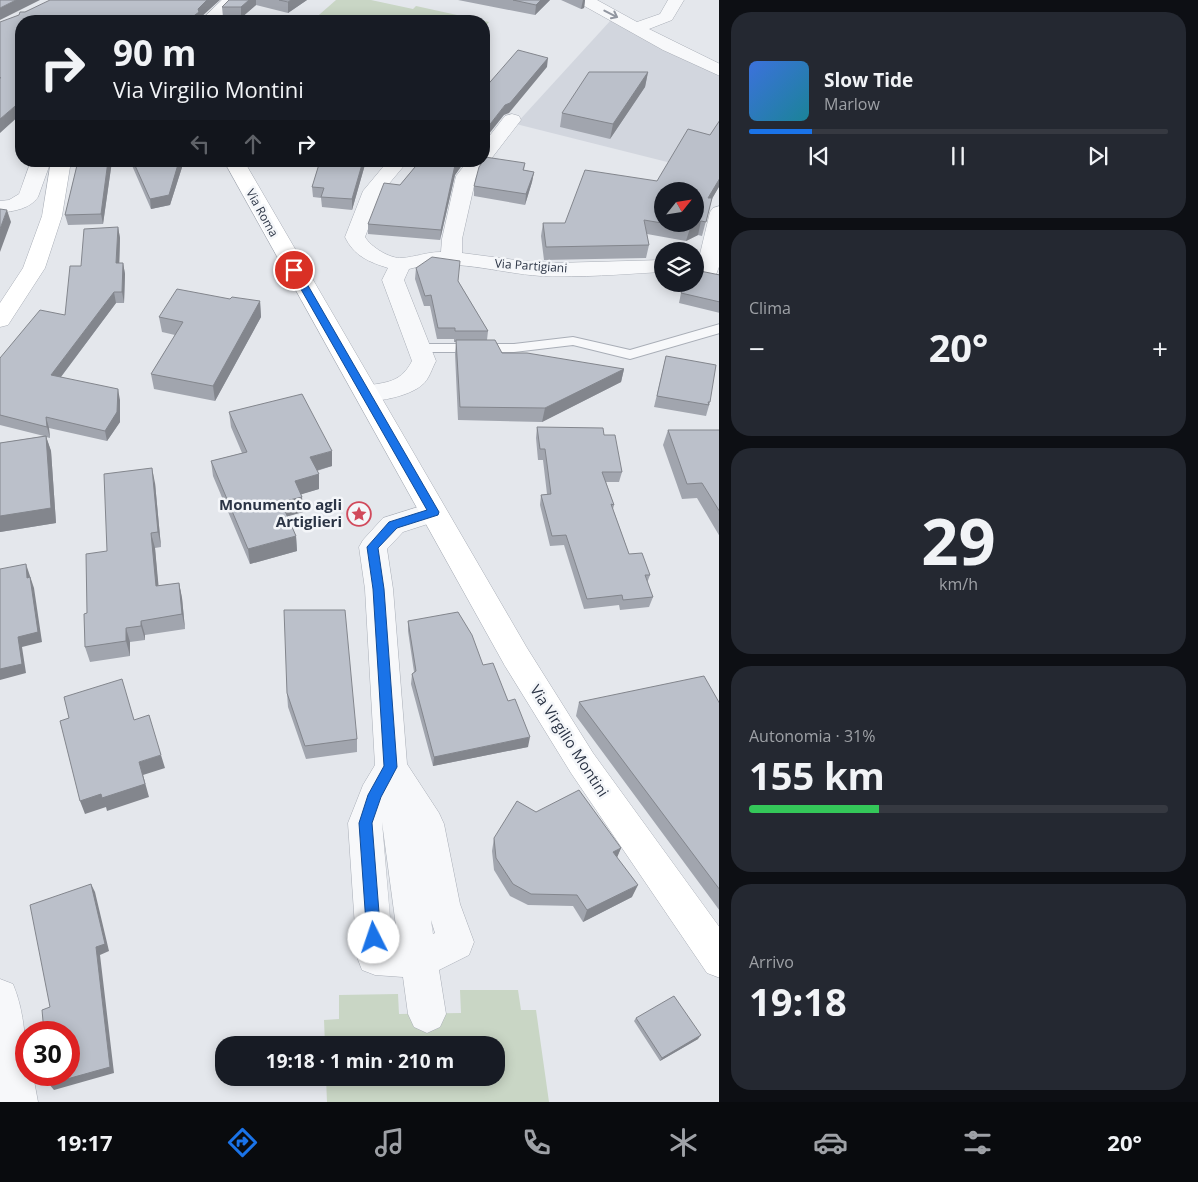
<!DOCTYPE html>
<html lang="it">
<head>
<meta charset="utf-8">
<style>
  :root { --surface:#171b24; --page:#242831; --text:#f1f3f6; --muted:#9ea1a6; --line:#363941; --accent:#1a73e8 }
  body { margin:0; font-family:"Open Sans",sans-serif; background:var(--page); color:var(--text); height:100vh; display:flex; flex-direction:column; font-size:19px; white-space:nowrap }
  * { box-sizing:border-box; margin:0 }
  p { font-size:16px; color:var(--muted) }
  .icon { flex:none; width:28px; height:28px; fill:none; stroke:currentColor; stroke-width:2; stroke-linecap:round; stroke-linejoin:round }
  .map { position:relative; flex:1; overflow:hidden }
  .sheet { display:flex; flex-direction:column; gap:12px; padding:12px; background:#0d0f14; width:479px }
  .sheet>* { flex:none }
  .guide { position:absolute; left:15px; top:15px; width:475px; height:152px; border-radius:20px; box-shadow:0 2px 12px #0003; background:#171b24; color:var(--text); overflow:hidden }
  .needle { width:32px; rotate:60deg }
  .buttons { position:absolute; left:654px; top:182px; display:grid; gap:10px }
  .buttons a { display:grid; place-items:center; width:50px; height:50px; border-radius:50%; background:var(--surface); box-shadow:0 2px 12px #0003; font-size:25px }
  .speed { position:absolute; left:15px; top:1021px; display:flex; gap:10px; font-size:25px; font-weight:700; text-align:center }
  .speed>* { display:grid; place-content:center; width:65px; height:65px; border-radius:50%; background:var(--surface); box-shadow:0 2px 12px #0003; line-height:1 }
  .speed .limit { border:8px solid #d22; background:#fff; color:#111 }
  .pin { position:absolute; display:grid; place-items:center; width:42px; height:42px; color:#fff; margin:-21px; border:2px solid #fff; border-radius:50%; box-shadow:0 1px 5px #0007 }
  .me { position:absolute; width:55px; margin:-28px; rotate:356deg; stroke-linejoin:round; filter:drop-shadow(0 0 4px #0008) }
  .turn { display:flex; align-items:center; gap:18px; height:105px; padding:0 15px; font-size:22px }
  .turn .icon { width:65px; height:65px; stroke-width:2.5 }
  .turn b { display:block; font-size:35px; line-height:42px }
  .lanes { display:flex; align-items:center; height:48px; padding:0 15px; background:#0003; justify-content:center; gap:25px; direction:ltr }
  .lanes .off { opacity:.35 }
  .big { font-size:38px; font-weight:700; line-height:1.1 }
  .sheet .widget { flex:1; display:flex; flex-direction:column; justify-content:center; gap:8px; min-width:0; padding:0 18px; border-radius:20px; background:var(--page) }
  .sheet .dial { align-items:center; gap:0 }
  .dial b { font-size:65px; line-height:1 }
  .song { display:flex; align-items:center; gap:15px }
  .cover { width:60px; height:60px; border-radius:8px; background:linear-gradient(135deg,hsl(220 70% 55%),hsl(190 70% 35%)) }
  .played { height:5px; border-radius:2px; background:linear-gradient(90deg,var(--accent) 15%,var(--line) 15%) }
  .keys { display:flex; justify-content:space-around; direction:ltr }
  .heat { display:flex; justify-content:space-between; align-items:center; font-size:28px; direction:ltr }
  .charge { height:8px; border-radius:4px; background:linear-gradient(90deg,#34c759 31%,var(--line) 0) }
  .trip { position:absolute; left:215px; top:1036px; width:290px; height:50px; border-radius:20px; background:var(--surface); box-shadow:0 2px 12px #0003; font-weight:700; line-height:50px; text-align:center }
  .tab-bar { display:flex; height:80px; justify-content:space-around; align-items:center; background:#090b0e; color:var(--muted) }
  .tab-bar .icon { width:35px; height:35px }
  .tab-bar .on { color:var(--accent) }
  .tab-bar b { font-size:22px; color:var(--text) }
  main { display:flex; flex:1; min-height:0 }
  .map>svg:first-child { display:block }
  .built { fill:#d2d6de }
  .green { fill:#c9d6c5 }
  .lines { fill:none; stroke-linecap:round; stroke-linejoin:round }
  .service-casing { stroke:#a9aeb7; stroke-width:2 }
  .minor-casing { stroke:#a9aeb7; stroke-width:1 }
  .secondary-casing { stroke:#a9aeb7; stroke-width:1 }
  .service { fill:#f7f8fa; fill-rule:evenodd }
  .minor { fill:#f7f8fa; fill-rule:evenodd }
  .secondary { fill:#fff; fill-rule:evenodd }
  .wall { fill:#a1a5ae; fill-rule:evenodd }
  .shaded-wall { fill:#83868d }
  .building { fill:#bbc0ca; stroke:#83868d }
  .oneway { stroke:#9196a0 }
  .route { fill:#1a73e8; stroke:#114b97 }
  .labels { text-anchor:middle; stroke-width:5; stroke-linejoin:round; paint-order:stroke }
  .far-street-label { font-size:12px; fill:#2b3445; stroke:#f4f6f9 }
  .poi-label { font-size:15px; font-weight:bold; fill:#2b3445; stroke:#f4f6f9; text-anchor:end }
  .street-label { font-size:15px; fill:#2b3445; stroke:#f4f6f9 }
</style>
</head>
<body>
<main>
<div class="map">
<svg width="720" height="1102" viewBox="0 0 720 1102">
  <rect width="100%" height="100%" fill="#e4e7ec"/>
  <path class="built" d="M611,20L719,76V175L516,124Z"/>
  <path class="green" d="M336,0H371L413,9L416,6L489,22L484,28V21H312Z
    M460,990H518L521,1010H536L549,1102H327L326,1078H496V1045H325L324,1020L339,1019V995L398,994L399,1014L461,1013Z"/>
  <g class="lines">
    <g class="service-casing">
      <path id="service" d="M720,324V333L630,359L573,345L514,352H419L414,351L412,348L414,345L419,344H514L573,337L630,350Z"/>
    </g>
    <g class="minor-casing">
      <path id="minor" d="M222,0H239L217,21H200Z
        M577,0H597L637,22L660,14L668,0H684L672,20L649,29L720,64V76L663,50L579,3Z
        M512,114L519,116L521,120L491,159L487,160L476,177L462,239V253L523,261L555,263L662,260V272C622,274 581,278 541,276C497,273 452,257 409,269L404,280L436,361C432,368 429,380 422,385C410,396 374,404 358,400L355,394L358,388C383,381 399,386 412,361L382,280L388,268C369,262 354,256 345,237L363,191L388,161H408L382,192L365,237C371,247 390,259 402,258C415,257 427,252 441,252L442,239L456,176L468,161H484V143L505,116Z
        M31,161H51L38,197C30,209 14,211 0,213V201L9,200L19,194Z
        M720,206V264L714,280L706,282L698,280L695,275L710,212L713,208Z
        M434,502L443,505L447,512L443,519L403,532L387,549L393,589L407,764L439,813L444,824L460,904L474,942L469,955L439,970L446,1014L440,1027L427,1033L414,1027L408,1014L403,977L375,975L362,970L357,957L348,823L363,785L375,765L365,589L359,547L363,540L383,518ZM382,822L398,941L392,940ZM431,920L435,933L433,934Z
        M0,979L13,984C25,1013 26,1044 26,1075H33L38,1102H0Z"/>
    </g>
    <g class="secondary-casing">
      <path id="secondary" d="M51,161H71L62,216L45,268L8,325L0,327V303L23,268L42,216Z
        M224,161H244L527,648L593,753L720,928V978L707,973L571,773L505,666Z"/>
    </g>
    <use href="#service" class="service"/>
    <use href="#minor" class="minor"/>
    <use href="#secondary" class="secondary"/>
  </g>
  <path class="wall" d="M229,0H307L288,13L256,5L241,18L223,17L222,7Z
    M458,0H550L535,15Z
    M561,0H585L584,8L581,9Z
    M648,72L645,87L610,139L560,127L562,113Z
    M720,120V185L712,198L702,236L698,235L686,241L647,234L649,245L646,258L544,260L541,236L543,223H565L657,181L710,135ZM662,191L695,224H662Z
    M78,161H112L103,224L68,225L65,215Z
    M130,161H184L170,205L151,209Z
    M320,161H366L352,210L322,207L321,198L313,197L312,187Z
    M420,161H465L455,175L440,240L368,234V224L400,185Z
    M525,163L524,170L534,172L532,182L525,205L474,196V186Z
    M118,227L120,238L119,263H123L125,274L124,303H116L61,377L120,400V422L107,441L49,428L50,438L46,437L51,451L56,523L0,532V443L44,436L0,425V358L65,315L81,266Z
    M416,268L458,281L488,331L487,340L502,353L624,369L621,382L542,422L458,420L455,354L456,342H454V339H437L430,306H424L415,279Z
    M720,275V313L679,303L681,293Z
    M230,299L260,301L261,317L215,401L154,389L151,374L175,335L162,332L159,317Z
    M666,356L710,402L706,416L654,407Z
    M229,412L332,466L317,471L319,489L301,494L302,497L303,512L287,516L296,536L297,551L250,564L213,476L211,461L242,453L231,427Z
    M537,427L604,435L622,472L619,482H606L614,505L613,509L629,554L650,575L647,583L653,597L649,607L620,610L619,605L584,609L564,545L550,546L540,505L541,495L547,494L543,460H538L536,438Z
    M668,430H720V537L697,498L682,499L663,445Z
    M155,483L161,547L155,548L158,586L179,583L182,598L185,629L145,635V640L130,642V656L90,662L85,647L87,613L107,551Z
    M408,621L483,665L508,701L528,747L433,766L411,684L412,674L414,672L408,631Z
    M287,693L357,739V752L306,759L288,707Z
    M579,702L720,704V911L576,716Z
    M536,812L621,848L617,857L632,897L583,922L573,906L528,905L510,896L494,870L492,851L494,838Z
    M636,1018L698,1039L660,1061L634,1021Z"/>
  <path class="shaded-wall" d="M16,0H40L0,20V8Z
    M207,0H220L200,18V21H187L198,9Z
    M249,0H256V5L241,18V7Z
    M291,0H307L288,13V2Z
    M541,0H550L535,15L536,5Z
    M583,0H585L584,8L581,9Z
    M548,58L547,67L509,113L504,115L484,140V132L505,105Z
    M648,72L645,87L610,139L613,124Z
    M21,101V114L0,133V119Z
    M108,161H112L103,224L101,214Z
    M179,161H184L170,205L151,209L150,199Z
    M363,161H366L352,210V199Z
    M458,161H465L455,175L440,240L441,230L455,165Z
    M534,172L532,182L525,205L526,194Z
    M720,178V185L705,211L708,198Z
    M7,210L11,222L0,252V229Z
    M701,221L698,235L686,241L690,228Z
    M118,227L120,238L119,274L116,263Z
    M123,263L125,274L124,303L122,292Z
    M114,292L116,303L54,386L51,375Z
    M260,301L261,317L215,401L213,386Z
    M624,369L621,382L542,422L545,408Z
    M118,389L120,400V422L107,441L105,431Z
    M46,417L49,428L50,438L47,427Z
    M46,436L51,451L56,523L0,532V516Z
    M332,451V466L311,472L310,457Z
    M152,468L155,483L161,547L158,532Z
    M319,474V489L296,496L295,481Z
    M302,497L303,512L282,518L281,502Z
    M151,533L155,548L160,601L156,586Z
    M296,536L297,551L250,564L248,549Z
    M26,564L34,588L42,642L22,647L26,673L0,680V669L18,637L27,578Z
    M179,583L182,598L185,629L182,614Z
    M141,621L145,635V640L141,626Z
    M126,628L130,642V656L126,641Z
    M530,737L528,747L433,766L434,757Z
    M161,755L165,768L143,775L149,797L107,811L106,807L85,814L80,801L139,762Z
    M621,848L616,860L613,852Z
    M91,884L95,892L109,951L100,955L114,1073L54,1090L49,1084L96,947Z
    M638,885L632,897L583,922L587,910Z
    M701,1035L698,1039L660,1061L662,1058Z"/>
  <path class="building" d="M0,0H16L0,8Z
    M50,0H207L198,9L199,12L187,21H21V101L0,119V78H1L0,77V22L19,15L20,12H25Z
    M229,0H249L241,7H222Z
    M279,0H291L288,2Z
    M513,0H541L536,5Z
    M518,50L548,58L510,103L505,105L484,132V89Z
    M589,72H648L613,124L562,113Z
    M720,120V178L708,198H712L706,222L701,221L690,228L666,224H695V191H662V223L644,220L649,245L546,247L543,223H565L585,170L657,181L688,129L710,135Z
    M485,157L525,163L523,170L534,172L526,194L474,186L479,167L483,161H484Z
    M78,161H108L101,214L65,215Z
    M133,161H179L169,195L150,199Z
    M320,161H363L352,199L321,197L324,188L312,187Z
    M420,161H458L455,165L441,230L368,224L384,183L400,185Z
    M0,209L7,210L0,229Z
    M118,227L116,263H123L122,292H114L51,375L118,389L117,412L105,431L46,417L47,427L0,415V358L40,310L65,315L70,266H81L84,229Z
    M432,257L460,261L458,281L488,331H455V328H438L431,295L425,296L416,268Z
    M695,270L720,275V302L681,293L685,284H695Z
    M177,289L230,299L232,297L260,301L213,386L151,374L183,322L159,317Z
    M456,340H495L502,353H527L624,369L545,408L460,407Z
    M666,356L716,365L710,402H708L709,405L657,396Z
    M302,394L332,451L310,457L319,474L295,481L302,497L281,502L296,536L248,549L211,461L247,452L229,412Z
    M537,427L603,428L604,435H615L622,472H602L614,505L611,504L629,554L642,553L650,575H645L653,597L623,600L622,595L587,599L566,535L552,536L541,495L551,494L545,449H540Z
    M668,430H720V512L702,483L687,484Z
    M46,436L51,508L0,516V443Z
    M152,468L158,532L151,533L156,586L179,583L182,614L141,621V626L126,628V641L85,647L84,614L87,613L86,554L107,551L104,474Z
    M26,564L27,578L30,577L38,632L18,637L22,664L0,669V569Z
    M284,610H345L357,739L305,746L287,693Z
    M458,612L472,635L483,665L493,663L508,701L515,699L530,737L434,757L412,674L416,671L408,621Z
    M704,676L720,704V890L579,702Z
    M122,679L134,720L149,715L161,755L139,762L145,784L102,798L101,794L80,801L60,721L69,718L64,697Z
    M579,790L621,848L613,852L638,885L587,910L577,895L531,894L513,884L496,858L494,838L517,801L536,812Z
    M91,884L105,944L96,947L110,1067L49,1084L48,1075H69V1032H44L42,1010L50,1007L30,905Z
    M674,996L701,1035L662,1058L636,1018Z"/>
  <defs><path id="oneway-shaft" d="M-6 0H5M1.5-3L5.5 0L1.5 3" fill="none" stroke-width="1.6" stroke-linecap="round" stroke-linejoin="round" transform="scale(1.25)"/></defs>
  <use class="oneway" href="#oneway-shaft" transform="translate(611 14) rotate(27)"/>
  <path class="route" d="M291,268H298L299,270L439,512L438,515L397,528L378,548L384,589L397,767L381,797L372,823L381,938L379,943L374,945L369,943L367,938L359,823L368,795L384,766L373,589L367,547L389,522L427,510L290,270Z"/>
  <defs>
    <g id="sight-ring" transform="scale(1.25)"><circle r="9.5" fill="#f4f6f9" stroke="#d1495b" stroke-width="1.5"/><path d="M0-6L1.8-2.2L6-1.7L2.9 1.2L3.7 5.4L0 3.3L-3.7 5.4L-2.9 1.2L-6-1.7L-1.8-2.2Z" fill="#d1495b"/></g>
  </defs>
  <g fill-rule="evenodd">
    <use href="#sight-ring" x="359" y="514"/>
  </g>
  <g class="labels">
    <g class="far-street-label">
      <text transform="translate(262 213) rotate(61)" y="4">Via Roma</text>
      <text transform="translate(531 266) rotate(4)" y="4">Via Partigiani</text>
    </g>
    <g class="poi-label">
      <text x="342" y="510">Monumento agli<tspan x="342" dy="17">Artiglieri</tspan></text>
    </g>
    <g class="street-label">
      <text transform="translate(569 741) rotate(57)" y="5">Via Virgilio Montini</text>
    </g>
  </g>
</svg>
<div class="buttons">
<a><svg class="needle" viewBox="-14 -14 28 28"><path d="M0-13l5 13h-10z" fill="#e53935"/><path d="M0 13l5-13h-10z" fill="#9ea1a6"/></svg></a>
<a><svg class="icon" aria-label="layers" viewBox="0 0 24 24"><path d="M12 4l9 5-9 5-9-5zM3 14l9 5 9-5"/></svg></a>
</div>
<div class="speed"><div class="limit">30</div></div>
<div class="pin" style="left:294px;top:270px;background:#d93025"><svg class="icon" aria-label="arrive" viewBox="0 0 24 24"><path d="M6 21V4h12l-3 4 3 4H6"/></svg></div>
<svg class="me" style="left:374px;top:938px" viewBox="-20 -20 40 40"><circle r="19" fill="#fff"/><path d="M0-13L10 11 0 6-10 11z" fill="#1a73e8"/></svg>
<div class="trip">19:18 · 1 min · 210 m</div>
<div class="guide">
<div class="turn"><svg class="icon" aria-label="right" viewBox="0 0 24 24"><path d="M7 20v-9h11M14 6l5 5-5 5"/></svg><div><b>90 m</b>Via Virgilio Montini</div></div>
<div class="lanes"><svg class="icon off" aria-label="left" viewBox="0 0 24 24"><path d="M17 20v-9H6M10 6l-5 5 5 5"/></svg><svg class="icon off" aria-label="ahead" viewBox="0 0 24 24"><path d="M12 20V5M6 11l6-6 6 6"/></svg><svg class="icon" aria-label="right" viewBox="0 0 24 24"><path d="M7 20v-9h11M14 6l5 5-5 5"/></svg></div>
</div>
</div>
<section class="sheet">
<div class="widget">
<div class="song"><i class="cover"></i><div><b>Slow Tide</b><p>Marlow</p></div></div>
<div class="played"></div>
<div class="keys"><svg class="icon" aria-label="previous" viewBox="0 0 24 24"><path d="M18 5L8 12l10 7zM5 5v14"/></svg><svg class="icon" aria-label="pause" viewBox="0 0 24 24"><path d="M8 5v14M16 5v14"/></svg><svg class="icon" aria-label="next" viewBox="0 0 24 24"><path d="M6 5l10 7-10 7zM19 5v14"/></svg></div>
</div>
<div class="widget"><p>Clima</p>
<div class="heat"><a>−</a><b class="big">20°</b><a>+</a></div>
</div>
<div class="widget dial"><b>29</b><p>km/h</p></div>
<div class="widget"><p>Autonomia · 31%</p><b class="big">155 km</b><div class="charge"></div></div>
<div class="widget"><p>Arrivo</p><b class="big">19:18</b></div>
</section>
</main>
<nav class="tab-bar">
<b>19:17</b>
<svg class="icon on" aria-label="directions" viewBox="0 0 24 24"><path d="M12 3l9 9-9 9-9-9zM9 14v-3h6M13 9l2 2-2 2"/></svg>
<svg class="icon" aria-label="music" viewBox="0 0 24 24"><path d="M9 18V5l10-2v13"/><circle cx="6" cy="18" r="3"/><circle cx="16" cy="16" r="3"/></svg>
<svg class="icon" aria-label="phone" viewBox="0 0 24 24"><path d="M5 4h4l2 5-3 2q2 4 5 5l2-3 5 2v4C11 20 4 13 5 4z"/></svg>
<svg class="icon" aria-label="climate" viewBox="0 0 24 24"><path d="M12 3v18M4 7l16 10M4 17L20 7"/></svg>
<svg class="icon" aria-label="car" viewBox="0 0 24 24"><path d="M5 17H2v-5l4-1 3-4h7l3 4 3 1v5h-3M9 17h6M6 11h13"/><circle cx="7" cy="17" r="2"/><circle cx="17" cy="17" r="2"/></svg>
<svg class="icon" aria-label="filters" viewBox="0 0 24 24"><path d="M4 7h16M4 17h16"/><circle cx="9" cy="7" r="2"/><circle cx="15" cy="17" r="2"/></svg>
<b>20°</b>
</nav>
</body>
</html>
